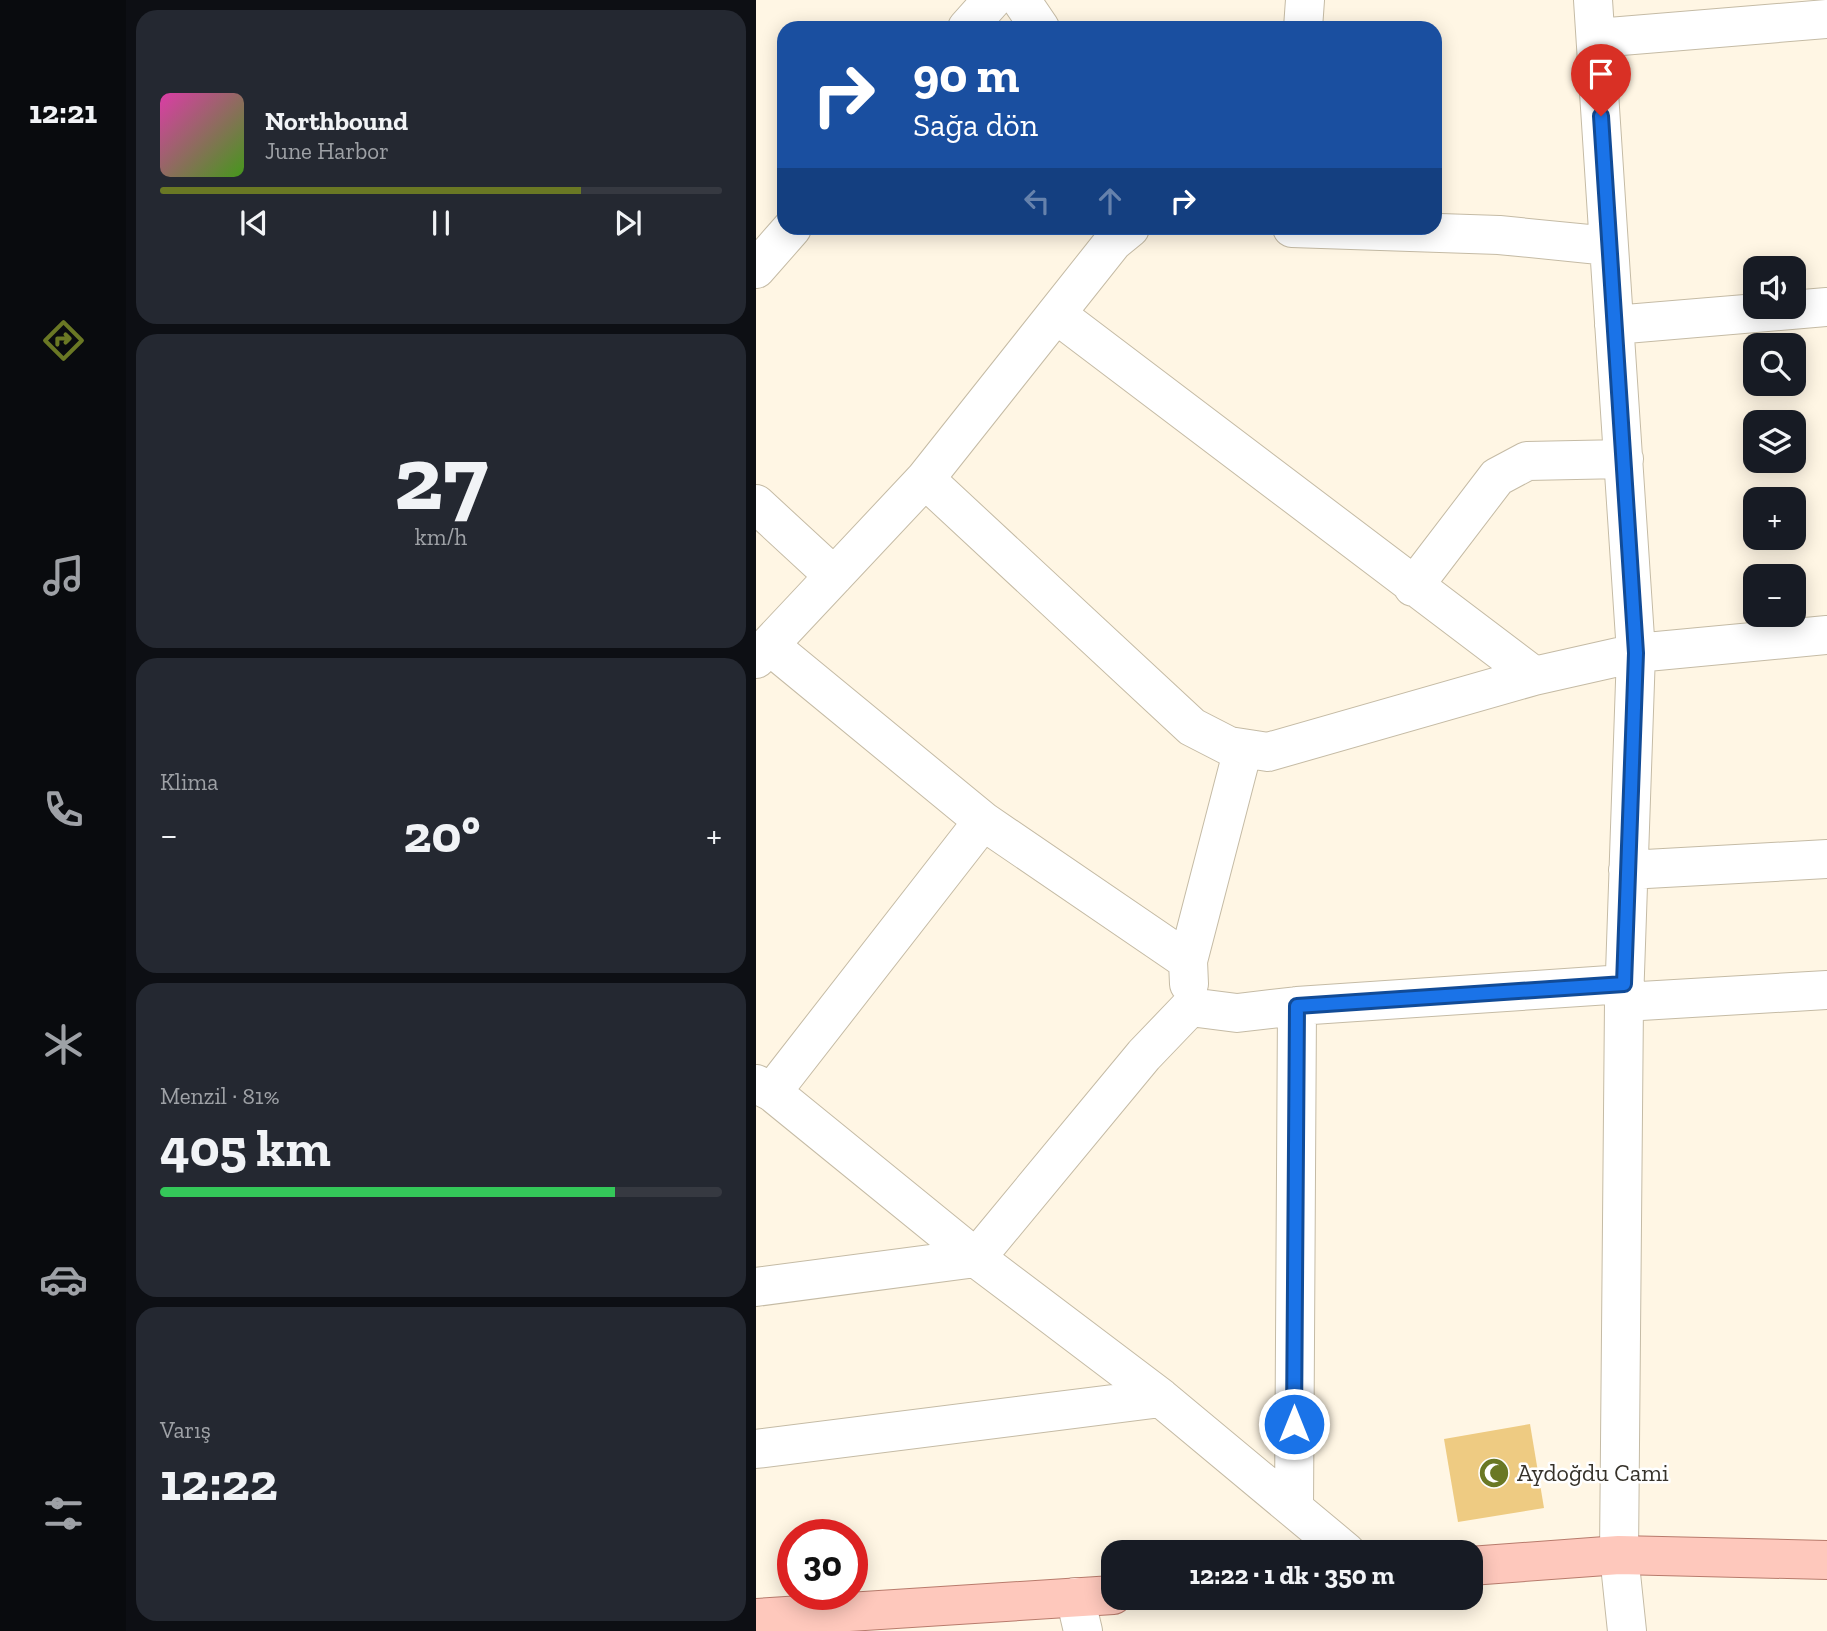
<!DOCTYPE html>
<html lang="tr">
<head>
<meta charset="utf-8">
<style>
  :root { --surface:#171b24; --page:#242831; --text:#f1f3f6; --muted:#9ea1a6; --line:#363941; --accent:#6a7824 }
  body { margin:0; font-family:"Zilla Slab",serif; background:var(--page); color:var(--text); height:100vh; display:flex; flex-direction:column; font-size:26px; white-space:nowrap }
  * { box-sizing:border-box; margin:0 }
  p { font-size:23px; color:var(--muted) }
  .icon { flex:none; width:38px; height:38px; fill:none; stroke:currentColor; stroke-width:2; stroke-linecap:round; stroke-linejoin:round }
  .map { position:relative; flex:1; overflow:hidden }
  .drawer { display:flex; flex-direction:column; gap:10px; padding:10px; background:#0d0f14; width:630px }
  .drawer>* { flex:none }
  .top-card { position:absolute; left:21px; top:21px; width:665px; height:214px; border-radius:21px; box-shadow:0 4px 18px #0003; background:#1a4fa0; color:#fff; overflow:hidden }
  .controls { position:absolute; left:987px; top:256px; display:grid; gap:14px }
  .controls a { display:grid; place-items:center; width:63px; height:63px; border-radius:14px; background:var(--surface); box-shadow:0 4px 18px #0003; font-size:35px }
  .speed { position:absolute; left:21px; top:1519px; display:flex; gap:14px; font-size:35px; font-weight:700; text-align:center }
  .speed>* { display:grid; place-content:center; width:91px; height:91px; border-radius:50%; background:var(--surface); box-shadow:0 4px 18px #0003; line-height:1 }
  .speed .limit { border:10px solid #d22; background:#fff; color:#111 }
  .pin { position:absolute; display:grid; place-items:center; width:60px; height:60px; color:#fff; margin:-72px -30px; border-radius:50% 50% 50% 0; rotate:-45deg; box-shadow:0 0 7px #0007 }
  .pin .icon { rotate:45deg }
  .me { position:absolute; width:77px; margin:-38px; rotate:0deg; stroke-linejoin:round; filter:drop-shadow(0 0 5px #0008) }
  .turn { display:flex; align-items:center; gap:24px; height:147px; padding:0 21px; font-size:32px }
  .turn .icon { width:91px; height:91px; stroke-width:2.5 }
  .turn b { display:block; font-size:49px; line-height:60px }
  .lanes { display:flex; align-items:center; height:66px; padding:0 21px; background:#0003; justify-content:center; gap:35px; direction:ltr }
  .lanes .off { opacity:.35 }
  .big { font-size:52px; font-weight:700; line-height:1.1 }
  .drawer .widget { flex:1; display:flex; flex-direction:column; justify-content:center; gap:10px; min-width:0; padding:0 24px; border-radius:21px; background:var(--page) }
  .drawer .dial { align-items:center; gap:0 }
  .dial b { font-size:91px; line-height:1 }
  .song { display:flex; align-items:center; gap:21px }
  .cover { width:84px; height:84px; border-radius:10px; background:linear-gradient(135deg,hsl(320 70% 55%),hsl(100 70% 35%)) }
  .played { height:7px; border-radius:4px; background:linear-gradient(90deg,var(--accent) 75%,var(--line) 75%) }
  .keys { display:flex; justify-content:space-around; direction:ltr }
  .heat { display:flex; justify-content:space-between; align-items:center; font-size:38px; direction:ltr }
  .charge { height:10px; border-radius:5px; background:linear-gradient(90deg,#34c759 81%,var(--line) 0) }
  .trip { position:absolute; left:345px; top:1540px; width:382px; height:70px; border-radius:21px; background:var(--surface); box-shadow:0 4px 18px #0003; font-weight:700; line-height:70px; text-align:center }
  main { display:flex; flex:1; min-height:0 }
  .tab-bar { display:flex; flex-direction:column; width:126px; justify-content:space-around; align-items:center; background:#090b0e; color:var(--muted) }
  .tab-bar .icon { width:49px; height:49px }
  .tab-bar .selected { color:var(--accent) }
  .tab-bar b { font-size:32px; color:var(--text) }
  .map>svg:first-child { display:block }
  .building { fill:#eecb82 }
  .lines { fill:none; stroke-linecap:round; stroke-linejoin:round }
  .minor-casing { stroke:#c5bba5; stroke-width:40 }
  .major-casing { stroke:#b87b6c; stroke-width:40 }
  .minor { stroke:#fff; stroke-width:38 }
  .major { stroke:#fec8bc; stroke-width:38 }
  .route-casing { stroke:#114b97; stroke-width:18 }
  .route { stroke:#1a73e8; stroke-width:12 }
  .labels { text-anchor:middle; stroke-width:5; stroke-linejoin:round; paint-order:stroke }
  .poi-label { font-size:24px; fill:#36322a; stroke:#fff; text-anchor:start }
</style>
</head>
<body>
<main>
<nav class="tab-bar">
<b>12:21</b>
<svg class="icon selected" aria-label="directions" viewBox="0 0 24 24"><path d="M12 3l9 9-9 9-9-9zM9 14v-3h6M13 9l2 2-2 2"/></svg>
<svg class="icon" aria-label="music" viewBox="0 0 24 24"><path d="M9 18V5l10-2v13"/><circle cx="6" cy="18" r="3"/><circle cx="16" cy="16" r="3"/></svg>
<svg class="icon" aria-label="phone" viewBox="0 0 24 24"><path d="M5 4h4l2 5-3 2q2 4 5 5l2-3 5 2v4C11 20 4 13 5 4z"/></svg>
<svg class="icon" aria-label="climate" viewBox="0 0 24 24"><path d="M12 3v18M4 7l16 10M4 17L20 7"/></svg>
<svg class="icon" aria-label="car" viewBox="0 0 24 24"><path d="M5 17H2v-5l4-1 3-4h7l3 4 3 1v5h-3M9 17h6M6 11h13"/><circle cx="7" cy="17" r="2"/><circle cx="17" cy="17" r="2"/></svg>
<svg class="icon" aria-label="filters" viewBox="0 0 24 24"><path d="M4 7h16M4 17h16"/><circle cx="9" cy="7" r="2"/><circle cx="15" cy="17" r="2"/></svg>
</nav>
<section class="drawer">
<div class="widget">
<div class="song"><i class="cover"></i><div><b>Northbound</b><p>June Harbor</p></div></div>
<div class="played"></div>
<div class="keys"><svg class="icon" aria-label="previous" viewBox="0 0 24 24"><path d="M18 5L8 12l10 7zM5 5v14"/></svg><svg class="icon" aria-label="pause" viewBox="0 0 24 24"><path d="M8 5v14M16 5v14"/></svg><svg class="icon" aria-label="next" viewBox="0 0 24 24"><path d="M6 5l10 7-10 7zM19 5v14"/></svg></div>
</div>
<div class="widget dial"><b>27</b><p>km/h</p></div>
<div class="widget"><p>Klima</p>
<div class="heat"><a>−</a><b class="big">20°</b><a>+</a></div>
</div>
<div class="widget"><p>Menzil · 81%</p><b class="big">405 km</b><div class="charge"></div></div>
<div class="widget"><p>Varış</p><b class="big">12:22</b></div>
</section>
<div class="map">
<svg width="1071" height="1631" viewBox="0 0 1071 1631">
  <rect width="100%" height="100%" fill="#fff6e4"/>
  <path class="building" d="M774,1424L788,1508L702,1522L688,1439Z"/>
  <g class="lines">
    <g class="minor-casing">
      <path id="minor" d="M265,0L284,28
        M837,0L853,246
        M211,28L236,0
        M547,28L549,0
        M841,38L1071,19
        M536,228L743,235L853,246L880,653L868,1002L863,1555L871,1631
        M0,269L36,228
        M300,314L778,676
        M858,325L1071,307
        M169,479L436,727L473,746L512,752L778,676L880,653L1071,635
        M0,504L78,576
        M657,587L741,477L771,461L868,459
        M13,645L227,821L432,961
        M0,659L169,479L357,242L374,228
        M872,870L1071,859
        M433,984L432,961L487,749
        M868,1002L1071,990
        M0,1084L16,1092L220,1258L405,1398L590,1552
        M16,1092L227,821
        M0,1287L220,1258L388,1055L434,1007L481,1013L541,1006L868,984
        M0,1449L405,1398
        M538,1507L541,1006
        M319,1597L327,1631"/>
    </g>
    <g class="major-casing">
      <path id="major" d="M714,1566L863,1555L1071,1560
        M0,1618L357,1595"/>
    </g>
    <use href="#minor" class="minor"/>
    <use href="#major" class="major"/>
  </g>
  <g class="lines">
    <g class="route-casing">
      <path id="route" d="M538,1424L541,1006L868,984L880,653L845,116"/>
    </g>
    <use href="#route" class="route"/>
  </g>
  <defs>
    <g id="mosque-disc" transform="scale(1.575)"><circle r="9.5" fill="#6a7824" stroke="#fff"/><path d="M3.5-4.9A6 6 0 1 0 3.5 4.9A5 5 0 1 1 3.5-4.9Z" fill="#fff"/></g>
  </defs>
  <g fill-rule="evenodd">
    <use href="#mosque-disc" x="738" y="1473"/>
  </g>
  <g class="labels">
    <g class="poi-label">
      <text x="761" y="1481">Aydoğdu Cami</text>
    </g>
  </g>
</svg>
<div class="controls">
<a><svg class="icon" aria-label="sound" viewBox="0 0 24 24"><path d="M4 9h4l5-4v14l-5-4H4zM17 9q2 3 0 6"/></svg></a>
<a><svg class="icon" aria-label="search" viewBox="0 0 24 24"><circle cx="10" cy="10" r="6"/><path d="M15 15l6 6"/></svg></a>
<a><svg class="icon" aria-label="layers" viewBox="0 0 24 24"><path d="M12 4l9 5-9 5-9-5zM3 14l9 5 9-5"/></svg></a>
<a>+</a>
<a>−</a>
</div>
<div class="speed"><div class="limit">30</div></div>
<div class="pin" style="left:845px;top:116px;background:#d93025"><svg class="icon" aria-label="arrive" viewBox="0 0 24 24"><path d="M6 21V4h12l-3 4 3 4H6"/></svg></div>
<svg class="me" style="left:538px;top:1424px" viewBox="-20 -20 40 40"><circle r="17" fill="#1a73e8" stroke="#fff" stroke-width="3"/><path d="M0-11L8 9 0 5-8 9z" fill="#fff"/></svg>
<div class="trip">12:22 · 1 dk · 350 m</div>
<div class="top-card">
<div class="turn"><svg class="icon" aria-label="right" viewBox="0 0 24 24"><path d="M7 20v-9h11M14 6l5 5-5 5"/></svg><div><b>90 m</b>Sağa dön</div></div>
<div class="lanes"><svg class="icon off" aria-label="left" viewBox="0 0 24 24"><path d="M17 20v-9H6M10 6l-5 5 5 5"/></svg><svg class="icon off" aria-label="ahead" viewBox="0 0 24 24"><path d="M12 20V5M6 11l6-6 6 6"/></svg><svg class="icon" aria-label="right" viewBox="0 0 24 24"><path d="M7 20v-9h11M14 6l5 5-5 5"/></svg></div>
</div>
</div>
</main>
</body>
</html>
